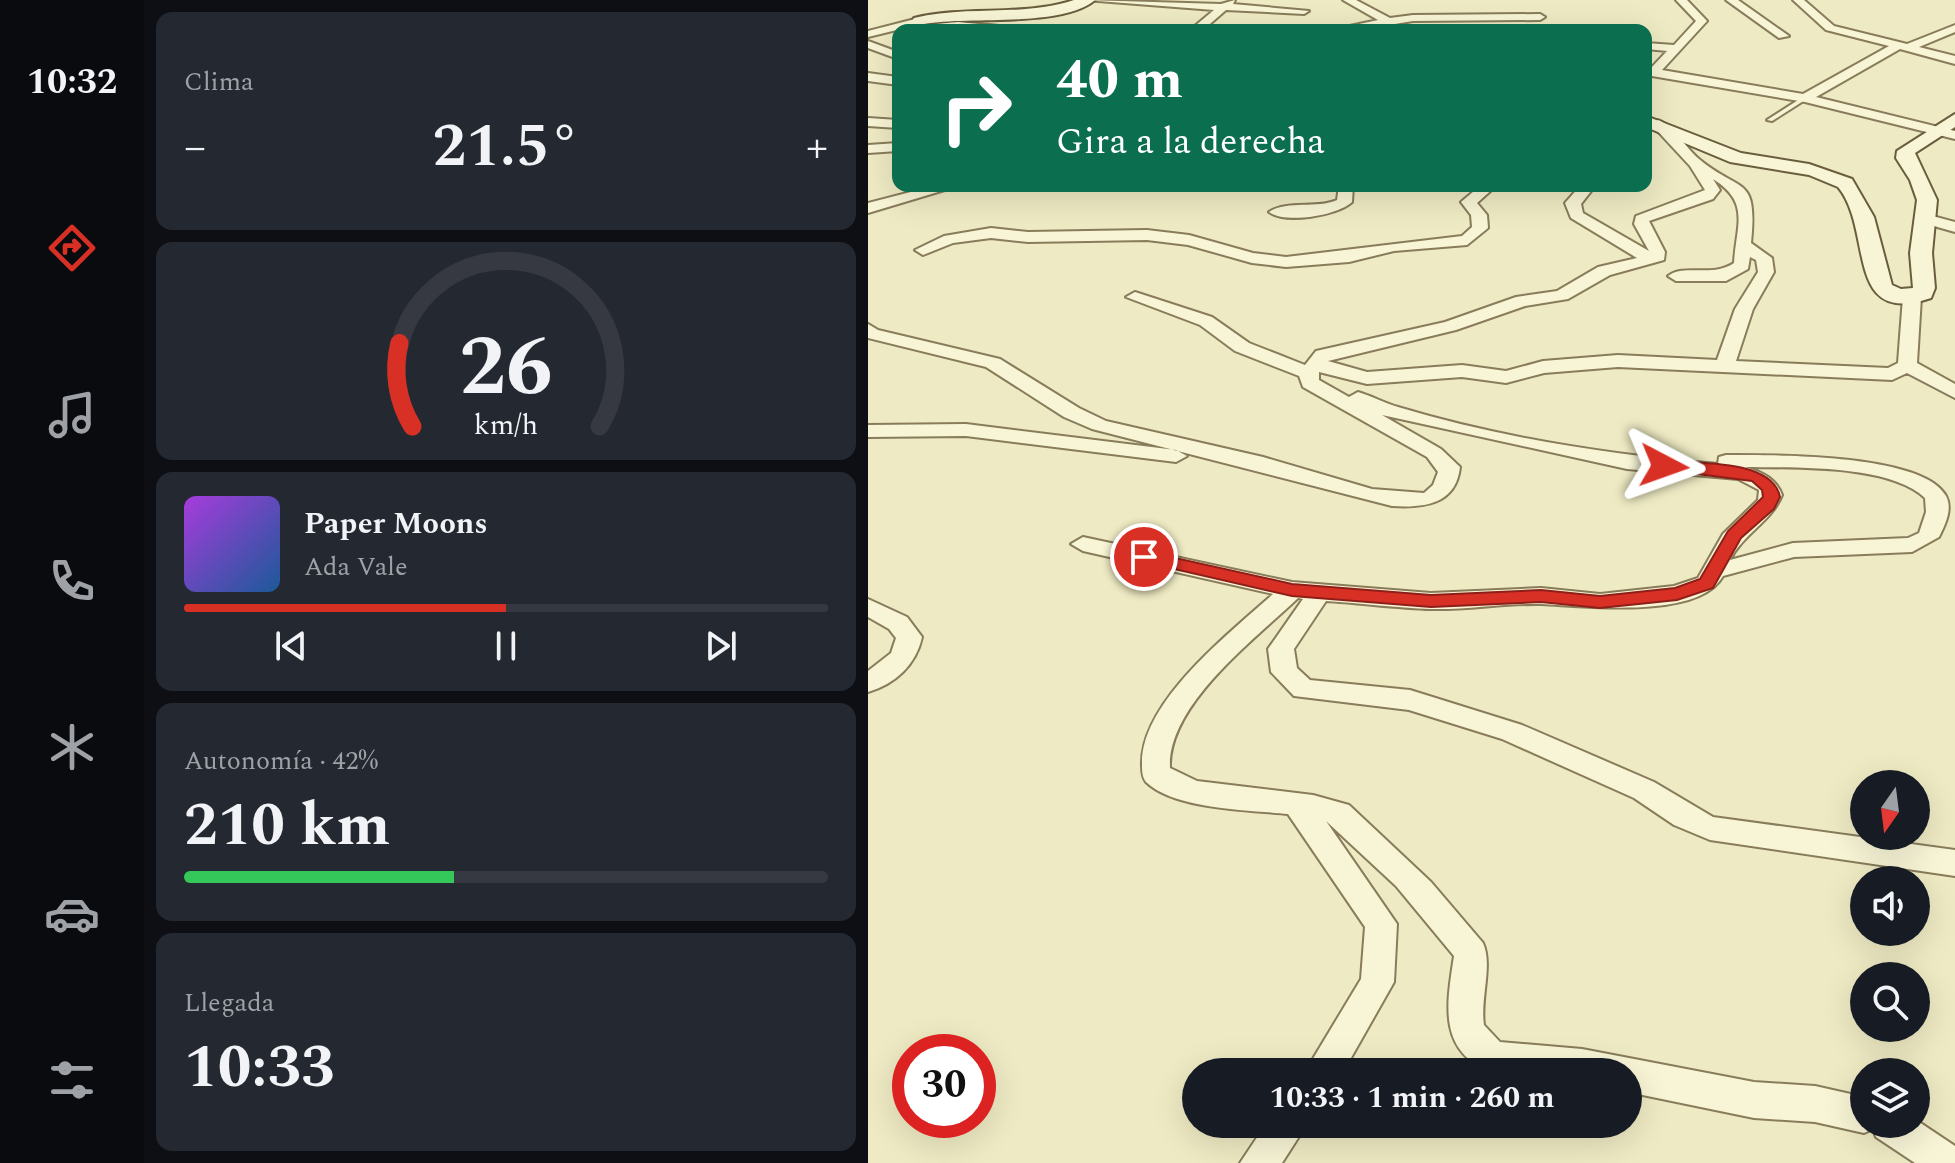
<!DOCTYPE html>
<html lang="es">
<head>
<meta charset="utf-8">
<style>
  :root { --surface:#171b24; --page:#242831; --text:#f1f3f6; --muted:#9ea1a6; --line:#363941; --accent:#d93025 }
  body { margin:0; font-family:Spectral,serif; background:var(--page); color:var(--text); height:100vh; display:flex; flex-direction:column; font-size:30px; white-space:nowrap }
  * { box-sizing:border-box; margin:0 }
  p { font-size:26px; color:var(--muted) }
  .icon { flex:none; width:44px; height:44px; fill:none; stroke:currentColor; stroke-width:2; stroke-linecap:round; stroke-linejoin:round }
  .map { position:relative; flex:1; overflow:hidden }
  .panel { display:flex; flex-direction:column; gap:12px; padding:12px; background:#0d0f14; width:724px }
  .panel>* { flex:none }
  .top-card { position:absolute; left:24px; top:24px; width:760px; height:168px; border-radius:16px; box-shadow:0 8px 32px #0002; background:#0b6e4f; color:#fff; overflow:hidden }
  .needle { width:52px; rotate:194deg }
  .buttons { position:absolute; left:982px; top:770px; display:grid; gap:16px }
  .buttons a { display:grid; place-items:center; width:80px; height:80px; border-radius:50%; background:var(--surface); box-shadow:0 8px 32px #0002; font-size:40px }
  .speed { position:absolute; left:24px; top:1034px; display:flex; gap:16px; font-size:40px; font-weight:700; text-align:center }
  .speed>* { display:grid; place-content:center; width:104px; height:104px; border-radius:50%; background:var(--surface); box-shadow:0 8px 32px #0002; line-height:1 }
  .speed .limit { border:12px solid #d22; background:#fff; color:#111 }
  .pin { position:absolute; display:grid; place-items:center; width:68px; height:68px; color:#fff; margin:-34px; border:4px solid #fff; border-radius:50%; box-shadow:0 2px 8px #0007 }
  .me { position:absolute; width:88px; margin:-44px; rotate:94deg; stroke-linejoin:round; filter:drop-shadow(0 0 6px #0008) }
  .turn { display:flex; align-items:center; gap:28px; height:168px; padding:0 32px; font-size:36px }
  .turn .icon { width:104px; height:104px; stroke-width:2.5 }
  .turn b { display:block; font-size:56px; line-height:68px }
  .big { font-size:60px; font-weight:700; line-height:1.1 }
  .panel .widget { flex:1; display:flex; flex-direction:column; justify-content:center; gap:12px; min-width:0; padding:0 28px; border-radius:16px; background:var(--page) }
  .panel .dial { align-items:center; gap:0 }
  .dial svg { height:208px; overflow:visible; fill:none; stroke:var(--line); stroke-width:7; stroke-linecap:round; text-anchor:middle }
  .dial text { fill:var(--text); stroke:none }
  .song { display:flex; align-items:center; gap:24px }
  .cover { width:96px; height:96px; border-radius:12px; background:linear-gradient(135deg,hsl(280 70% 55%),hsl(210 70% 35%)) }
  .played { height:8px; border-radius:4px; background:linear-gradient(90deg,var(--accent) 50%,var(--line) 50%) }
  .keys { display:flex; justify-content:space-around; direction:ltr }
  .heat { display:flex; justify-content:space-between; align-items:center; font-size:44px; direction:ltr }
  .charge { height:12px; border-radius:6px; background:linear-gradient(90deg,#34c759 42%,var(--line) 0) }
  .trip { position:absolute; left:314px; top:1058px; width:460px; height:80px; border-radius:40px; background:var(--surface); box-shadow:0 8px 32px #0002; font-weight:700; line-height:80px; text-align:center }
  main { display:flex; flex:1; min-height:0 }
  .tab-bar { display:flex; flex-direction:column; width:144px; justify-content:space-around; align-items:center; background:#090b0e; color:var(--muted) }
  .tab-bar .icon { width:56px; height:56px }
  .tab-bar .active { color:var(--accent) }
  .tab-bar b { font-size:36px; color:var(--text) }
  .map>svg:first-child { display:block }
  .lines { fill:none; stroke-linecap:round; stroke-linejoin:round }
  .service-casing { stroke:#887c5a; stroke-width:4 }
  .minor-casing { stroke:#887c5a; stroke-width:4 }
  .secondary-casing { stroke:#695d3d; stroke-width:4 }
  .service { fill:#f8f5d6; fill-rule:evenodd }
  .minor { fill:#f8f5d6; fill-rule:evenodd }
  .secondary { fill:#f8f5d6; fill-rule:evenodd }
  .route { fill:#d93025; stroke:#8d1f18; stroke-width:2 }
</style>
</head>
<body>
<main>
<nav class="tab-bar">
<b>10:32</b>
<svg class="icon active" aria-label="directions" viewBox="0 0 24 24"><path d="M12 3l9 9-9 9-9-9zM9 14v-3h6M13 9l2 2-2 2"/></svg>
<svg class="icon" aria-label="music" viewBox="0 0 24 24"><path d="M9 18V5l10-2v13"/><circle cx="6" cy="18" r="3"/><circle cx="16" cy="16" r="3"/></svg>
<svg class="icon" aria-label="phone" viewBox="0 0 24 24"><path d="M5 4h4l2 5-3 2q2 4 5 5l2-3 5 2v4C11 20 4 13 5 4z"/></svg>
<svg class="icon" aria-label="climate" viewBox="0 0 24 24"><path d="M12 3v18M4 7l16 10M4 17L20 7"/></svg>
<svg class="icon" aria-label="car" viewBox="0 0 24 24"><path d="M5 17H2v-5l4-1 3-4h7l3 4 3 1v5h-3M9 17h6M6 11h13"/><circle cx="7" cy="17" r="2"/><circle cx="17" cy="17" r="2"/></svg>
<svg class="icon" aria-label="filters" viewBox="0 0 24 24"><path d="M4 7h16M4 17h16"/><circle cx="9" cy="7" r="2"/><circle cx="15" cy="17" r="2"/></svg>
</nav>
<section class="panel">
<div class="widget"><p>Clima</p>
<div class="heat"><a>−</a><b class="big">21.5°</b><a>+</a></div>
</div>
<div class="widget dial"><svg viewBox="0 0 100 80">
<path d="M14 69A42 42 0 1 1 86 69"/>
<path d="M14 69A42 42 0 0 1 9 37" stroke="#d93025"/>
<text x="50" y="56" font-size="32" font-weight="700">26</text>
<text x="50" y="72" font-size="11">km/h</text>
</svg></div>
<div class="widget">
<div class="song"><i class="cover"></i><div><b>Paper Moons</b><p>Ada Vale</p></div></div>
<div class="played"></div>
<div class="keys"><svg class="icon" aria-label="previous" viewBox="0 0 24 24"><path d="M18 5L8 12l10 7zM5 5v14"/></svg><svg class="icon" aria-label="pause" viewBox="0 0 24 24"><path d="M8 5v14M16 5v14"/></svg><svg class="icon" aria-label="next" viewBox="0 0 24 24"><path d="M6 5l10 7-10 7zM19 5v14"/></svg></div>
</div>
<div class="widget"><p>Autonomía · 42%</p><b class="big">210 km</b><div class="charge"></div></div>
<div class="widget"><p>Llegada</p><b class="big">10:33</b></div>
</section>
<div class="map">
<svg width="1087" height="1163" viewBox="0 0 1087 1163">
  <rect width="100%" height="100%" fill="#eeeac3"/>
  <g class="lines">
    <g class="service-casing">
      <path id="service" d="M935,97L940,98L904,121L899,120Z"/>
    </g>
    <g class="minor-casing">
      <path id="minor" d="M217,0L353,4L367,0L365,4L441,11L436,14L358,10L335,30H322L346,10Z
        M475,0H488L522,18L545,15L672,14L677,17L672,20L545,21L490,30H463L510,20Z
        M808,0H819L839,21L794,70L935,94L1021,46L958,30L925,0H936L966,26L1039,44L1087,25V32L1051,47L1087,56V64L1032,49L948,97L1087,131V139L937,102L778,75V67L783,68L799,51L778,49V43L806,45L828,21Z
        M858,0H870L921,36L911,38Z
        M51,18L56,21L46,26L90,22L175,30H40L41,27L0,37V31Z
        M0,41L30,52V59L0,48Z
        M0,73L30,77V85L0,81Z
        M0,118L30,120V128L0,126Z
        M790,120C806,126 817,147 831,159C873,194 890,174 883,243L904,258L906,272L885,309L868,361L1020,368L1030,363L1035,297L1044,292L1053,297L1049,363L1087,384V398L1039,373L1024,380L750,367L676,373L638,383L594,377L499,384L451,372V380L481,397L490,392C504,396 516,403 530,407C633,438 743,455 850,464L851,457L858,455C903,455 1055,453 1078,496C1085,509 1077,525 1071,537L1044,552L926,557L855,576C831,620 717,606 674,604C637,603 600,610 563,609C528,608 493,603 458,601L426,649L429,668L442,680L542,690L654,725L786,782L845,817L1087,850V876L842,840L806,825L766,798L634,739L541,710L426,696L403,672L400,649L435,599L430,598C387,639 299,705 302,768L329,781L445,795L481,805L563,882L615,943C625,965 612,999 616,1025L632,1042L714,1049L886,1082L947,1086L996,1097V1124H1048V1120L1087,1146V1163H1047L1008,1137L1005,1129L996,1133L947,1122L886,1118L760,1092V1072H623C569,1051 579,1003 586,956L528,886L458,821L529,924L526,982L475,1072H437L493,979L497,927L420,814C383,810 307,810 278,782C274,777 274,770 274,765C272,702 362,633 405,594L215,551L203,544L215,537L424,582L563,593L673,588L732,594L806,586L830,578L855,534L890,500L891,490L870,479L759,469L514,415L573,449L592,467C588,505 555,508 524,506L224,429L196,417L118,367L0,338V324L10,330L132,359L211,408L238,421L395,457L504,489L556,493L565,485L570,472L559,457L435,387L431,376L367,351L332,325L258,297L267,292L344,317L381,343L437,365L448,351L577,322L648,297L689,291L730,267L769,258L703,218L697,203L712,186H727L713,204L715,213L781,251L766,224L768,216L837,190L822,166L783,124ZM845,179C883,203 868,225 866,263C844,278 816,263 800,276L808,281H858L880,269L882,257L888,260L890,272L867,309L849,360L750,355L675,361L638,371L594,365L499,372L460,361L588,330L657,306L700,299L742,275L796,260L797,252L781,221L845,199L852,190ZM877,467C925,468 1021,464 1057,498L1058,512L1051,533L1040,538L925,543L862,560C875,534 904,521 914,495C908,478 893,472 877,467Z
        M30,143V151L0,153V145Z
        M66,186H90L0,213V203Z
        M471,186H485L484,202C469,216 417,224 401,212C418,200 449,209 469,200Z
        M612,186H628L609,203L619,215L620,228L599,245L526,251L481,262L418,267L384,263L320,245L279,240L160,242L123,238L85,243L55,255L47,250L76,236L123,228L160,232L279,230L321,235L385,253L418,257L594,236L604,227L603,215L593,202Z
        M1057,214L1087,222V232L1052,222L1049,219Z
        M98,424L308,450L319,456L308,462L98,436L0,437V425Z
        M0,599L39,617L54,637C48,665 27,684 0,692V671L23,653L28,638L21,629L0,617Z
        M398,1124H439L414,1163H372Z"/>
    </g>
    <g class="secondary-casing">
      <path id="secondary" d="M206,0H227C194,28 100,16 56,24L52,30H38L46,18C99,5 154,17 206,0Z
        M1087,114V127L1047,153L1069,200L1064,253L1067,288L1063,298C975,328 1006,230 970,187L941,175L862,162L778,127V116L873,153L941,164L984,179L1006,217L1024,285L1033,289L1045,288L1042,253L1049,200L1042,180L1028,158L1029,151Z"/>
    </g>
    <use href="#service" class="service"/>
    <use href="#minor" class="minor"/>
    <use href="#secondary" class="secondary"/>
  </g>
  <path class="route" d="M796,461C826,463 905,459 912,497L906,509L873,538L845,588L809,600L732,608L673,602L563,607L424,596L276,562L267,557L276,551L424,584L563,595L673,590L732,596L807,588L832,579L860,531L895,497L894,490L884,481L790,469V462Z"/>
</svg>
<div class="buttons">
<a><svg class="needle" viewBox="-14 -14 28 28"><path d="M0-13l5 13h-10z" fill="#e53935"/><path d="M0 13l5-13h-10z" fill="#9ea1a6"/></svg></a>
<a><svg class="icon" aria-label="sound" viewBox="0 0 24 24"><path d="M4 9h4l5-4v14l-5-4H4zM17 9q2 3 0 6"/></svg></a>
<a><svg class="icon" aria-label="search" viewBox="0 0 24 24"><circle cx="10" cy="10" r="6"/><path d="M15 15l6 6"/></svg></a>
<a><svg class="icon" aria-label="layers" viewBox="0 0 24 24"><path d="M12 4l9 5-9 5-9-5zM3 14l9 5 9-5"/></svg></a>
</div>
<div class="speed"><div class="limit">30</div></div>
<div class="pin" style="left:276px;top:557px;background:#d93025"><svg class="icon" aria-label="arrive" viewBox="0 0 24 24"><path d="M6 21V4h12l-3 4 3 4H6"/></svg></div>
<svg class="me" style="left:796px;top:466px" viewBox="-20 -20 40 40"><path d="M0-17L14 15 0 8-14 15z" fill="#d93025" stroke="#fff" stroke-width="4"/></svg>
<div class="trip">10:33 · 1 min · 260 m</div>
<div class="top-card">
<div class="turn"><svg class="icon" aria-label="right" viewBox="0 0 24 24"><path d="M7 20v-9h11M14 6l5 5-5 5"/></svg><div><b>40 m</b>Gira a la derecha</div></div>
</div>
</div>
</main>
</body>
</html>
